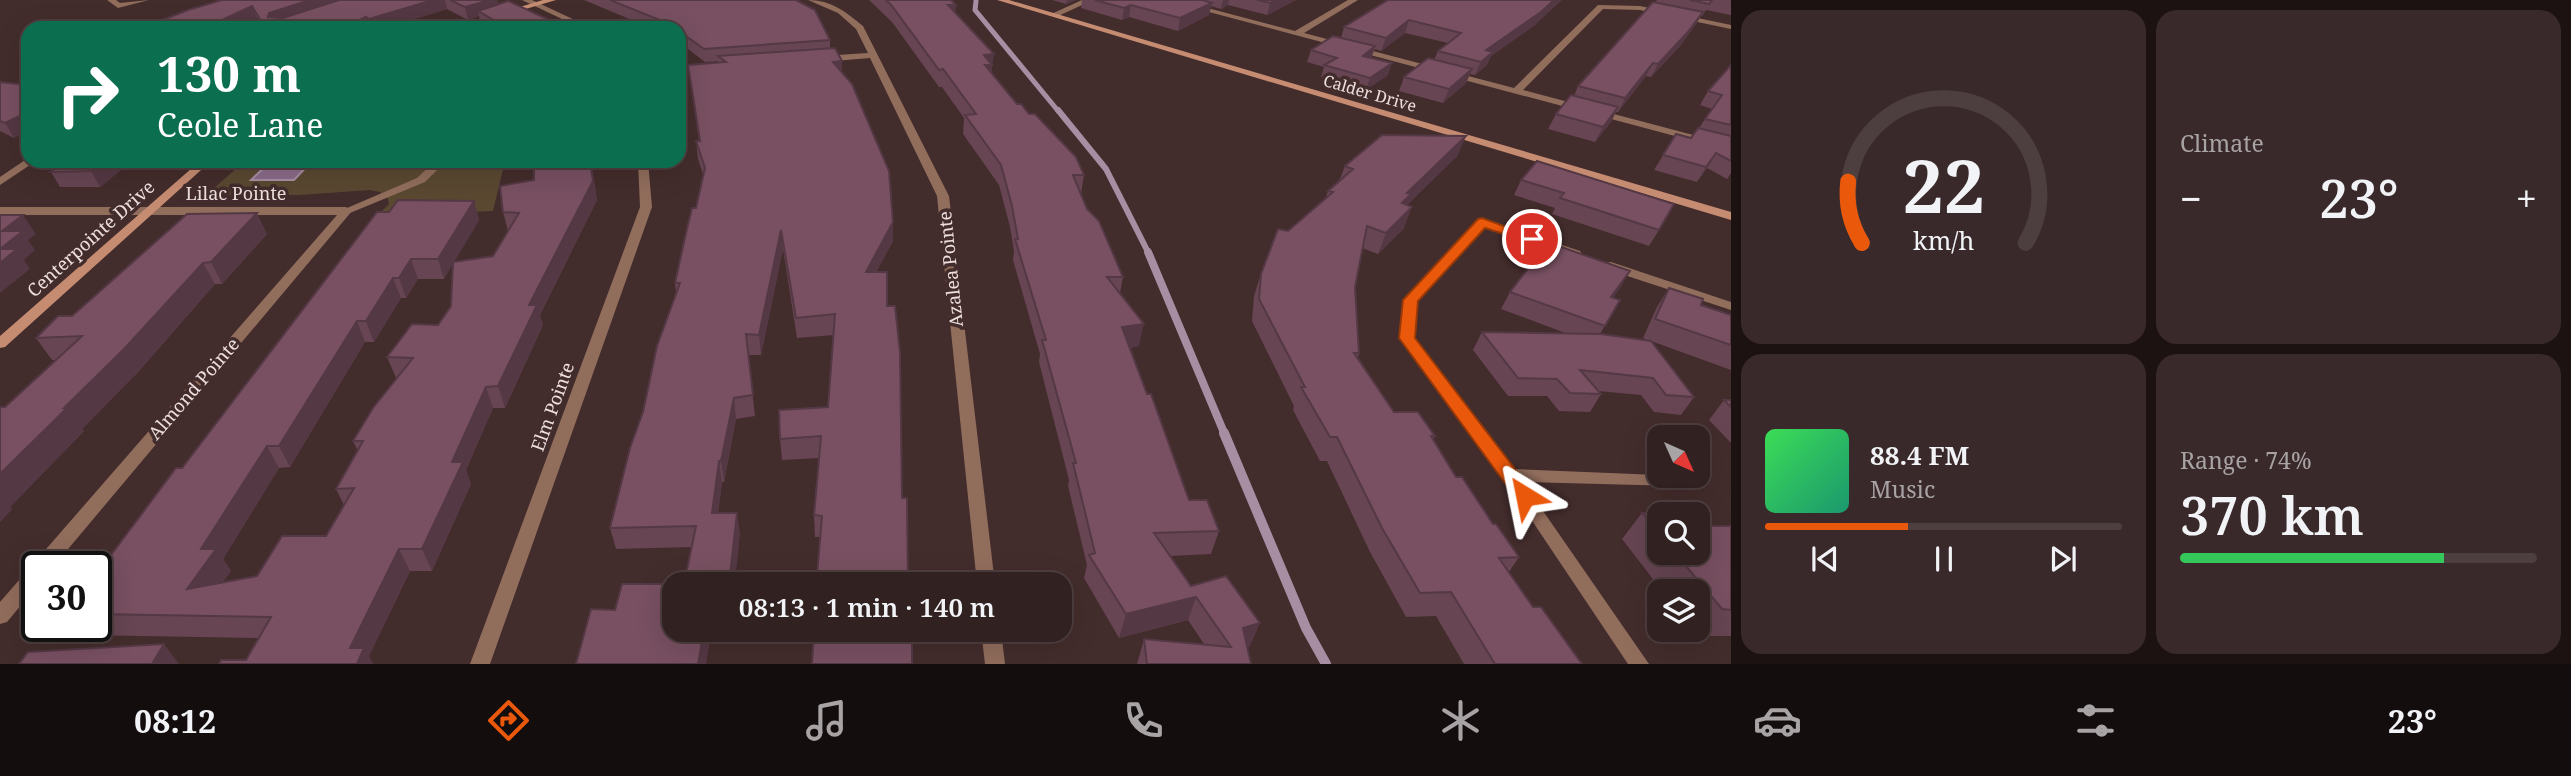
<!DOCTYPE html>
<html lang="en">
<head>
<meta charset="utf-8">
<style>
  :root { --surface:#322121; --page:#3a292a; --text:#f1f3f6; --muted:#a8a3a5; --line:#4d3e3f; --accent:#ea580c }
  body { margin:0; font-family:"Noto Serif",serif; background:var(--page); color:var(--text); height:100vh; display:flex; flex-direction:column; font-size:26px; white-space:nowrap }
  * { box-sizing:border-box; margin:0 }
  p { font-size:23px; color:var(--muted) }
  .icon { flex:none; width:38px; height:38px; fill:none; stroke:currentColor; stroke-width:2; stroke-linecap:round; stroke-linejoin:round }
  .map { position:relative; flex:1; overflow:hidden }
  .details { display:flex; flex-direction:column; gap:10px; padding:10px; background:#1c1212; width:840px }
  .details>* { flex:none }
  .top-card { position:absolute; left:21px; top:21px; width:665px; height:147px; border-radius:21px; box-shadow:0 7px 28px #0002,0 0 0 2px var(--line); background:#0b6e4f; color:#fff; overflow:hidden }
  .needle { width:46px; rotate:135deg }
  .tools { position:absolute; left:1647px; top:425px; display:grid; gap:14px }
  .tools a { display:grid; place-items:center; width:63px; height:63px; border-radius:14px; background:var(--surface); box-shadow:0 7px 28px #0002,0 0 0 2px var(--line); font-size:35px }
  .speed { position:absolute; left:21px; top:551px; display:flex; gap:14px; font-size:35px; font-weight:700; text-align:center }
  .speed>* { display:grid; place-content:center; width:91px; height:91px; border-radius:50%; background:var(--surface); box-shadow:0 7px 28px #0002,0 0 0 2px var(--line); line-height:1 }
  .speed .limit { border:4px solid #111; border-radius:10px; background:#fff; color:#111 }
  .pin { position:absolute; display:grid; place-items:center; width:60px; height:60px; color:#fff; margin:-30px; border:4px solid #fff; border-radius:50%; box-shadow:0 2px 7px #0007 }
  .me { position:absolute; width:77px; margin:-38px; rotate:325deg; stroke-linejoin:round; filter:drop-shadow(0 0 5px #0008) }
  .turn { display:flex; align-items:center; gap:24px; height:147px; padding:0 21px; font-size:32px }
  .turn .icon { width:91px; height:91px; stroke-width:2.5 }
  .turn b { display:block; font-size:49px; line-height:60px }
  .big { font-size:52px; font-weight:600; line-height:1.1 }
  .details .card { flex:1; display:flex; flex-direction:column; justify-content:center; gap:10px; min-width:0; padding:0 24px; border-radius:21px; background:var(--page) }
  .details .dial { align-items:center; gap:0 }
  .dial svg { height:182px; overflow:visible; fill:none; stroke:var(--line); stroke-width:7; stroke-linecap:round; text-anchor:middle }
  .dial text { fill:var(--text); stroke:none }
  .song { display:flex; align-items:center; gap:21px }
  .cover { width:84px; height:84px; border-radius:10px; background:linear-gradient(135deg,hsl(130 70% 55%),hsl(160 70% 35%)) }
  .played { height:7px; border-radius:4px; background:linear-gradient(90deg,var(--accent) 40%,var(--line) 40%) }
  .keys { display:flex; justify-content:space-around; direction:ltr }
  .heat { display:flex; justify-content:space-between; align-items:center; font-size:38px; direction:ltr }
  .charge { height:10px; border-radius:5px; background:linear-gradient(90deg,#34c759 74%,var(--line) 0) }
  .details .tiles { flex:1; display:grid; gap:10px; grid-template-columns:repeat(2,1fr) }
  .trip { position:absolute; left:662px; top:572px; width:410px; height:70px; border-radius:21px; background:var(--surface); box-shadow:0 7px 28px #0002,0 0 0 2px var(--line); font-weight:600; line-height:70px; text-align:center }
  .tabs { display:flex; height:112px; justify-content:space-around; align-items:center; background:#140d0d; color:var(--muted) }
  .tabs .icon { width:49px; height:49px }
  .tabs .selected { color:var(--accent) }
  .tabs b { font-size:32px; color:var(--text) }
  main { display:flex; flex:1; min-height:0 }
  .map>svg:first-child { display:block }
  .green { fill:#5a4831 }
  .water { fill:#8a6c89; stroke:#a88ea3; stroke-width:2 }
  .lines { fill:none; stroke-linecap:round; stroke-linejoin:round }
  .stream-far3 { stroke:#a88ea3; stroke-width:5 }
  .stream-far2 { stroke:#a88ea3; stroke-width:6 }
  .stream-far1 { stroke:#a88ea3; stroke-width:8 }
  .stream { stroke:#a88ea3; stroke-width:10 }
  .lane { fill:#916d5c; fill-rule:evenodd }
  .street { fill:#916d5c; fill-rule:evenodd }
  .secondary { fill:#c68c72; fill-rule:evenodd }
  .wall { fill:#674553; fill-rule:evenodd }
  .shaded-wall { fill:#543844 }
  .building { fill:#785061; stroke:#543844; stroke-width:2 }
  .route { fill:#ea580c; stroke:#983908; stroke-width:2 }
  .labels { text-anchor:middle; stroke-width:7; stroke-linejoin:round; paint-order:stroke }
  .far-street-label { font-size:16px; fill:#eedfdf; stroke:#432c2c }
  .street-label { font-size:18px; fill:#eedfdf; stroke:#432c2c }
</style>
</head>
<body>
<main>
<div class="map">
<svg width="1731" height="664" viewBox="0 0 1731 664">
  <rect width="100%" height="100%" fill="#432c2c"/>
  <path class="green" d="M245,161H505L493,211L377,216L389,204L388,199L380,192L370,190L299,195H206Z"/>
  <path class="water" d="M271,161H312L294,180H251Z"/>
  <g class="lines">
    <path class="stream-far3" d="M976,1L975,10L1059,112"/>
    <path class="stream-far2" d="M1058,110L1106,169L1149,254"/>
    <path class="stream-far1" d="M1148,252L1225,435"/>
    <path class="stream" d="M1224,433L1306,628L1326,664"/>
    <path class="lane" d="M107,0H116L120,3L149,0L118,8Z
      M435,161H446L425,182L350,213H342L340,211L417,178Z"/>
    <path class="street" d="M522,0H532L592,28H581Z
      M808,0C831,0 846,12 863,26L949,196L995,584H977L937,196L870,58L822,62L818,59L822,56L868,53L856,29L838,13Z
      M1082,0H1093L1056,17L1049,15Z
      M1164,0H1177L1295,31L1348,0H1358L1304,33L1514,88L1598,5L1640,6L1731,25V29L1640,10L1603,9L1523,90L1731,145V151Z
      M708,64L712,67L711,69L679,72V66Z
      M28,158V161H34L33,163L0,185V177Z
      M638,161H648L652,207L490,664H470L640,207Z
      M0,207H346L352,211L53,567H37V586L7,622L0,624V602L337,215H0Z
      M1482,218L1580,251L1582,254L1576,258L1572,257L1484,227L1417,301L1414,338L1515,469L1683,476L1685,480L1683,484L1677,486L1523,482L1649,664H1628L1504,479L1400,338L1403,300L1478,219Z
      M1611,262L1731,302V310L1606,269L1605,266L1606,263Z
      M981,630H1001L1005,664H985Z"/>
    <path class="secondary" d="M543,0H556L462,28H449Z
      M997,0H1009L1731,212V220Z
      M200,161H211L5,347L0,348V336Z"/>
  </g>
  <path class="wall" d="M222,0H497L498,5L567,28H485L482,26L479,16L468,20L447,9L384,28H251L259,22L257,18Z
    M584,0H788L830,40V48L842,61V72L893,222V241L876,272L817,575L820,537H815L814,515L819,458L782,460L780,439L828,407L834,335L797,338L783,249L761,355H748L755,416L736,419L724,482H722L718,513L740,534L692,547L616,549L610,528L676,292L675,283L696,208L703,174L698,159L696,141H699L688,65L718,62V61L705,62L679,42V28H651Z
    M869,0H951L956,13L992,71H991V73L1017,104L1029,114L1084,175L1081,194L1087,209L1123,277L1120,293L1139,346L1130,348L1147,394L1189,500L1219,531L1211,554L1170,556L1191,586L1250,646L1247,647L1251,664H1137L1144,639L1204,644L1188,620L1119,638L1084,578L1087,565L1068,486L1069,480L1039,362L1040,354L1013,260L1014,251L1010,227L999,185L963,134L964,118L942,87H939L892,22Z
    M1052,0H1076L1066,4Z
    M1082,0H1296L1267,15L1228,5L1221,9L1211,6L1209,15L1178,31L1129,17L1122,20L1081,8Z
    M1388,0L1535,25L1491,56L1487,65L1475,75L1470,74L1466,83L1443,103L1399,91L1404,77L1434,60L1438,51L1448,43L1405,33L1381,51L1375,49L1371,58L1388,75L1366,90L1321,77L1324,67L1307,62L1311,50L1341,38L1344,27Z
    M1657,0H1731V15L1706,10L1702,16H1701L1696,24L1680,46L1651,77L1646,76L1618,112H1616L1611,122L1595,142L1548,129L1556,114L1574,96L1578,86Z
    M1731,65V173L1727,179L1707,168L1697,182L1654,170L1676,134L1691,138L1699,128L1712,109L1700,105L1708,91Z
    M0,82L14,138L0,131Z
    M1458,155L1407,205L1404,228L1378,254L1362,248L1355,287L1359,353L1358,357L1394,412L1435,436L1433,440L1456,477L1519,557L1509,572L1533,607L1582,664H1464L1436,616L1406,617L1370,552L1327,461H1320L1293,410L1294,406L1252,321L1254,296L1261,274L1288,231L1325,199L1328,191L1340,179L1345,166Z
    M58,161H132L100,187H60L51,172L60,165Z
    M534,161H591L597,200L540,315L543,325L505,408H493L466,470L471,484L432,571H410L369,656L246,660L259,638L82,635L75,626H96V573L389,212L474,201L479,220L454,262L493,256L508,231L503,212L534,180ZM453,263L451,306L438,325L387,357L396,378H397L353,441L358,451L336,489L344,505L326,536L257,576L222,583L231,571L223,559L279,468L290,467L365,342H374L401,298H406L418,279H444Z
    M1537,161L1659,230L1649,246L1552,214L1555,208L1514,195L1521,180Z
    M267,234L222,284H215L139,371L82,429L84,431L10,507L12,509L0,522L5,407L56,360H52L36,338L72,316Z
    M1552,257L1630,271L1613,298L1620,300L1600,334L1650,341L1643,338L1657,307L1669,288L1701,305L1731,315V370L1651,341L1694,397L1681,415L1654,412L1641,395L1598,391L1601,394L1590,412L1559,411L1547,396H1508L1473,350L1482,332L1568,334L1501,309L1510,292Z
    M1724,400H1731V442H1730L1709,420Z
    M1642,513L1659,514V553H1698L1731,526V636H1697L1693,630H1698V592H1663L1622,539Z
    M615,610L674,630H730L729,639L710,638L706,664H576Z
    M766,630H912L814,632Z"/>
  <path class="shaded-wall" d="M310,0H352L274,26L268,17L269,13Z
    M433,0H445L447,9L384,28H372L369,19Z
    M490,0H497L500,10L478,11L479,16L468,20L465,7Z
    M1067,0H1076L1066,4Z
    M1223,0H1229L1228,5L1221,9Z
    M1277,0H1296L1267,15L1270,3Z
    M1554,0H1562L1535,25L1491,56L1487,65L1475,75L1486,50Z
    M1212,3L1209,15L1178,31L1180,18Z
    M948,5H956L955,20Z
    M1131,5L1129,17L1122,20L1124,8Z
    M252,6L257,18L236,28H205Z
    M1703,12L1696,24L1680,46L1651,77L1658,64Z
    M366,17L369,28H342Z
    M1409,20L1405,33L1381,51L1386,38Z
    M1375,46L1371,58L1363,56Z
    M994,54L990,82L983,83L984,55Z
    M842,61V77L833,62Z
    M1392,63L1388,75L1366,90L1370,78Z
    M1653,63L1646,76L1618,112L1625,98Z
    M1472,69L1466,83L1443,103L1449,89Z
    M1618,107L1611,122L1595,142L1603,127Z
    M28,112V131L14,138L5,123Z
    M1466,136L1458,155L1406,206L1394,224L1407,193Z
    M1716,153L1707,168L1697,182L1706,167Z
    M104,161H132L100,187L91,171Z
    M590,161H591L597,200L540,315L543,325L505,408L498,386L529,305Z
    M474,201L479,220L444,279L438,259Z
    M1412,207L1404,228L1378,254L1386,233Z
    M257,213L267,234L222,284L211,262Z
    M23,215L36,234L28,240L35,250L24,260L30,269L0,293V250L2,231Z
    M893,222V241L866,292V272Z
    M781,230L783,249L761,355L759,335Z
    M411,259L418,279L406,298L399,278Z
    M203,263L215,284L139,371L82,429L84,431L10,507L12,509L0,522V474Z
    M1630,271L1620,288L1601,314L1611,297Z
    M393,278L401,298L374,342L366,321Z
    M357,321L365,342L290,467L279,446Z
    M1144,324L1139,346L1118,350L1122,327Z
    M486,387L493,408L466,470L471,484L432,571L422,549L452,462Z
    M734,398L736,419L724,482L721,461Z
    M267,446L279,468L223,559L231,571L203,611L187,589L201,549Z
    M719,461L722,482L715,535L712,513Z
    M737,513L740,534L735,584H729Z
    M399,549L410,571L369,656L373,664H357L350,648Z
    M1196,597L1188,620L1119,638L1126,614Z
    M1260,623L1250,646L1233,651L1243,628Z
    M704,630H709L710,638L706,664H698Z
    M164,644L179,664H152Z"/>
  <path class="building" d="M222,0H310L269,13L268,17L283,18L339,0H433L369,19L366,17L342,28H251L261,21L252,6L205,28H142L188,10Z
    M450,0H490L465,7Z
    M610,0H796L815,10L830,40L704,49L679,31V28H675L670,24Z
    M886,0H951L956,5H948L994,54L984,55L992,65H985L1017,104H1021L1029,114H1035L1076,157L1084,175H1073L1087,209L1099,221L1123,277H1107L1144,324L1122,327L1147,394H1151L1189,500H1207L1219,531L1154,533L1191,586L1226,576L1260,623L1243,628L1251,664H1147L1144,639L1231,647L1196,597L1126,614L1089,555L1095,553L1073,463H1076L1042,340H1046L1015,239H1018L1012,206L1001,165L965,115L976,114L943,69L939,70L892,6Z
    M1095,0H1202L1212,3L1180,18L1131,5L1124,8Z
    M1257,0H1277L1270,3Z
    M1388,0H1554L1541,12L1486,50L1493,52L1481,62L1438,51L1461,33L1409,20L1386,38L1344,27Z
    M1690,0H1712L1709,4Z
    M508,1L567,28H508L478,11Z
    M1653,2L1703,12L1687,33L1658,64L1653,63L1625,98L1578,86Z
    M1333,36L1375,46L1363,56L1392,63L1370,78L1324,65L1337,58L1311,50Z
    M835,48L842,61L833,62L852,84L889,171L893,222L866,272H887V306H895L900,353L902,498H907L908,584H767L769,574L817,575L822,516L814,515L821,436L780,439L779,410L828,407L835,314L796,318L781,230L759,335L746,334L753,395L734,398L721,461H719L712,513H737L729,584H684L696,526L610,528L630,448L643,412L657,346L680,283H675L686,233L692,208H696L705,168L696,141H700L688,65L726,62L718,56Z
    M1428,58L1472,69L1449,89L1404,77Z
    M1731,65V125L1705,119L1722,95L1708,91Z
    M0,82L28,85V112L5,123L0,121Z
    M1571,95L1618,107L1603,127L1556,114Z
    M1698,128L1731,136V161L1716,153L1706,167L1663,155L1676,134L1691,138Z
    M1382,135L1466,136L1407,193L1411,194L1402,203L1412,207L1386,233L1367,226L1355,287L1359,353H1354L1394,412H1418L1435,436H1431L1456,477H1462L1493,524H1496L1519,557L1499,558L1533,607H1541L1582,664H1495L1451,592L1420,593L1382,528L1337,437H1330L1301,387H1305L1259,299L1261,274L1278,229L1288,231L1333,192L1328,191L1353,169L1345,166Z
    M66,161H104L91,171L51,172Z
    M534,161H590L593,181L529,305H537L498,386L486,387L452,462H463L422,549H399L350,648H364L357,664H219L221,660H246L271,617L96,614V573L111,555L176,468H182L377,212H389L398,200L474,201L438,259H411L399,278H393L366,321H357L279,446H267L201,549H216L187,589L257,576L282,536H326L354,488L336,489L363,441H353L373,408L413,358L387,357L412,324L438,325L451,306L453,262L493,256L519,213L503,212L500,186L534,180Z
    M1537,161L1674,204L1659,230L1560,198L1564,193L1521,180Z
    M257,213L211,262L203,263L125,348L64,408H67L0,474V407H5L82,336L36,338L58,316H72L187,214Z
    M0,215H23L2,231H23L0,249Z
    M1561,247L1630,271L1611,297L1620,300L1605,326L1510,292L1540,253L1552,257Z
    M0,249H17L0,263Z
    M1669,288L1703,299L1701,305L1731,315V345L1655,319Z
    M1482,332L1601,334L1651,341L1694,397L1666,395L1653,378L1580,370L1601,394L1570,393L1557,379L1518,378Z
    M1724,400H1731V407Z
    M1642,513H1680L1681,514H1659V533Z
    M1698,526H1731V610L1722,609L1675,553H1698Z
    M622,584H680H674V630H704L698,664H576L591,609L615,610Z
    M814,630H912V664H812Z
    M164,644L152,664H19L28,652Z"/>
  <path class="route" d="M1482,218L1539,239L1532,243L1485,228L1418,301L1415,338L1531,490L1534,496L1531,501L1525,503L1518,501L1399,338L1403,300L1478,219Z"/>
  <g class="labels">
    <g class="far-street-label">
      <text transform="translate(1370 93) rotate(16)" y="6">Calder Drive</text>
    </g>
    <g class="street-label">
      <text x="236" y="200">Lilac Pointe</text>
      <text transform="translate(91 239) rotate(-42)" y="6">Centerpointe Drive</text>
      <text transform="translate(951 269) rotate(-96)" y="6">Azalea Pointe</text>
      <text transform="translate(194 389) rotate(-49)" y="6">Almond Pointe</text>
      <text transform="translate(553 407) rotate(-70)" y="6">Elm Pointe</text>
    </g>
  </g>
</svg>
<div class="tools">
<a><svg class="needle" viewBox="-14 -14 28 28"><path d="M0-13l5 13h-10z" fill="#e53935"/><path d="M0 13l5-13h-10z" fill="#a8a3a5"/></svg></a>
<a><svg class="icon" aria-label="search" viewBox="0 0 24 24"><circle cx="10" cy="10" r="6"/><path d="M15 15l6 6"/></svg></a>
<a><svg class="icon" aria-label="layers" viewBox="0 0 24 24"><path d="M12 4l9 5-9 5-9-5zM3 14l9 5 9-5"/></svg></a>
</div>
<div class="speed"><div class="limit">30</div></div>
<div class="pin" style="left:1532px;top:239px;background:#d93025"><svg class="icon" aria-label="arrive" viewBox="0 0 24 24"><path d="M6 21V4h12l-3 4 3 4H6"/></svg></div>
<svg class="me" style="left:1525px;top:496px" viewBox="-20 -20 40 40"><path d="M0-17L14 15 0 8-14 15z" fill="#ea580c" stroke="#fff" stroke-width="4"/></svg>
<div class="trip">08:13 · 1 min · 140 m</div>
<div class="top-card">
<div class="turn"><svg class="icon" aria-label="right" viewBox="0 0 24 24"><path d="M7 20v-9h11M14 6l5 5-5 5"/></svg><div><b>130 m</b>Ceole Lane</div></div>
</div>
</div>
<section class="details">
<div class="tiles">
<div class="card dial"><svg viewBox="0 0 100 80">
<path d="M14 69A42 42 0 1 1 86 69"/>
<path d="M14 69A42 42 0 0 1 8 42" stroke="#ea580c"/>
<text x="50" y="56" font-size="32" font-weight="700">22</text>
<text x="50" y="72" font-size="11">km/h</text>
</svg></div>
<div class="card"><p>Climate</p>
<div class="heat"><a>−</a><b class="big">23°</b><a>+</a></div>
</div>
<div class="card">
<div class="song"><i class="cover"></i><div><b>88.4 FM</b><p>Music</p></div></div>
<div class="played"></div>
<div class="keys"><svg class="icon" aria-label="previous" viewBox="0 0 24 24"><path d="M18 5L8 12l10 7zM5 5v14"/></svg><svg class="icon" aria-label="pause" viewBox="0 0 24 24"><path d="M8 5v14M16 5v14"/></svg><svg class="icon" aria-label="next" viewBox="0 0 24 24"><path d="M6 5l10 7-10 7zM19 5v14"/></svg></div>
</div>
<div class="card"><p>Range · 74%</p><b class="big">370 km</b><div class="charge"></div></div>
</div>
</section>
</main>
<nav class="tabs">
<b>08:12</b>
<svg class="icon selected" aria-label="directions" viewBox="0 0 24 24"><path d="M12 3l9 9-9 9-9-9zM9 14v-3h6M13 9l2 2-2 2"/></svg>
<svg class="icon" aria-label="music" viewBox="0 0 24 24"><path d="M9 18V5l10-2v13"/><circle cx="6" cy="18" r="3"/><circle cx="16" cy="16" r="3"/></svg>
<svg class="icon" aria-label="phone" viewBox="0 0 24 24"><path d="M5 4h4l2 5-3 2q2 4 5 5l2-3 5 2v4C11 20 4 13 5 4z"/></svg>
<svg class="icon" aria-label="climate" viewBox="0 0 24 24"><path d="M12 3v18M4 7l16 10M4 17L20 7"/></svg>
<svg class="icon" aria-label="car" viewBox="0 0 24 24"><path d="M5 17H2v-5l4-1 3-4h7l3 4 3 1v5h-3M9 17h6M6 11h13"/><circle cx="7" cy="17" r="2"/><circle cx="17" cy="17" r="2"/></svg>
<svg class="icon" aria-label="filters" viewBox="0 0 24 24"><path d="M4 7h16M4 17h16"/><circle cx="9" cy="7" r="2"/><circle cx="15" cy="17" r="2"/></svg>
<b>23°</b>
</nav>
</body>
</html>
